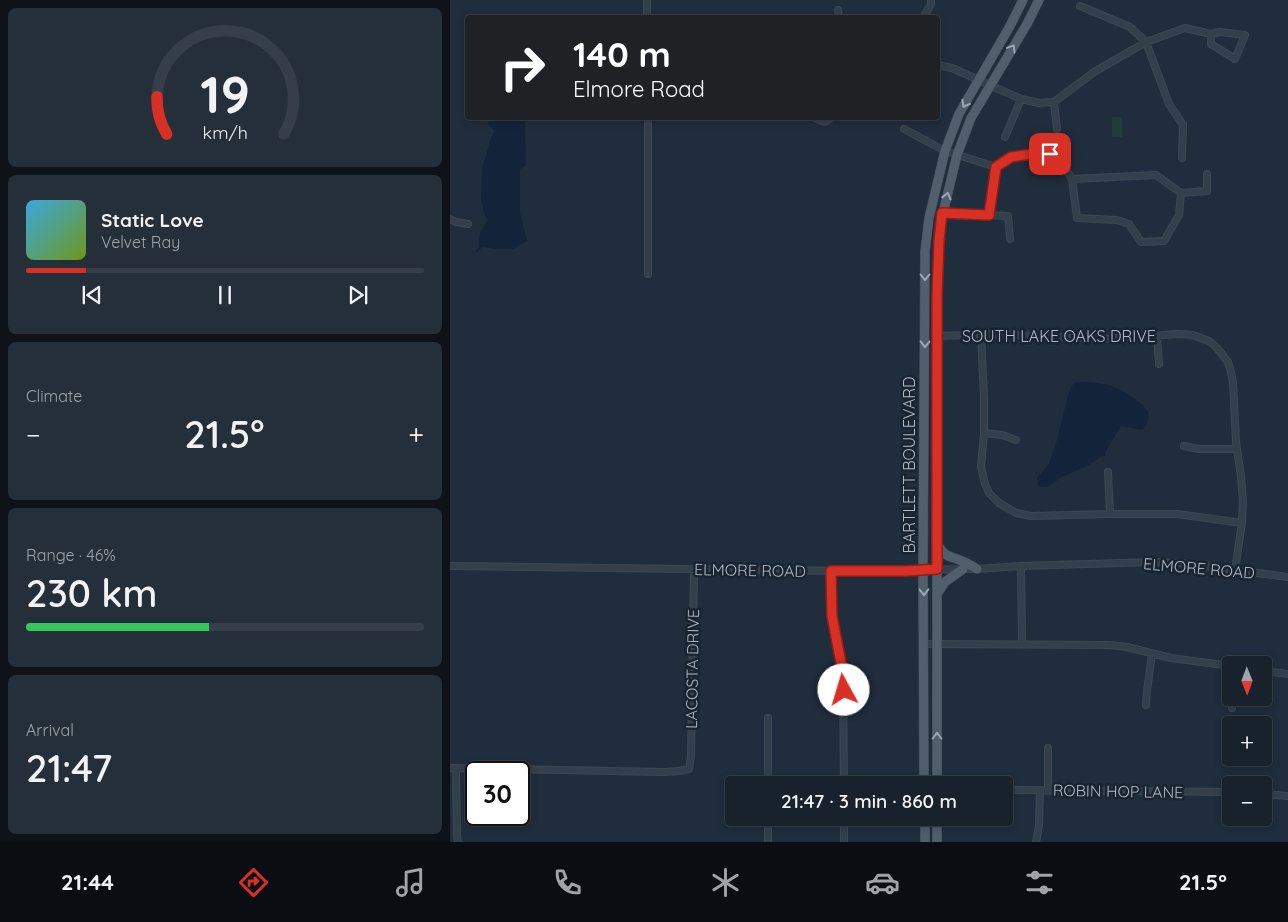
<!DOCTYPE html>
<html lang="en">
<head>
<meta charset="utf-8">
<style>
  :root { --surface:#18222d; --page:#252f39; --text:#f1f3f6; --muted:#9fa4aa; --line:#363f49; --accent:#d93025 }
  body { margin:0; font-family:Quicksand,sans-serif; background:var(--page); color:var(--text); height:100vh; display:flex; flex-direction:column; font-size:19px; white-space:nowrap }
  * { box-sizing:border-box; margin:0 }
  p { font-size:16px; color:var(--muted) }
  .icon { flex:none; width:28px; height:28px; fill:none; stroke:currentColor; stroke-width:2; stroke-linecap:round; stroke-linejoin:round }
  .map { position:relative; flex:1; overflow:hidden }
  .panel { display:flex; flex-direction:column; gap:8px; padding:8px; background:#0d1319; width:450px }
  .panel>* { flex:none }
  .hud { position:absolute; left:15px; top:15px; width:475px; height:105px; border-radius:5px; box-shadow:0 2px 8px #0003,0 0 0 1px var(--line); background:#202124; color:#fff; overflow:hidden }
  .needle { width:32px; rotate:179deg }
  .tools { position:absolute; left:772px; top:656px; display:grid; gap:10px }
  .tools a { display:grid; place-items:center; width:50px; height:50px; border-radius:5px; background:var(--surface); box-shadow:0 2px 8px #0003,0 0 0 1px var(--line); font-size:25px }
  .speed { position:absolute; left:15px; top:761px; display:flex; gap:10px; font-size:25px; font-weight:700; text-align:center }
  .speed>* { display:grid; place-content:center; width:65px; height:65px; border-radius:50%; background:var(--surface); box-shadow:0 2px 8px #0003,0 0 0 1px var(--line); line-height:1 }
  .speed .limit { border:2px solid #111; border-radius:8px; background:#fff; color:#111 }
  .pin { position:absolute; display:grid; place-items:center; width:42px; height:42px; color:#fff; margin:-21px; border-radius:10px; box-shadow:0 2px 8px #0006 }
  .me { position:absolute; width:55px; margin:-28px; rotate:354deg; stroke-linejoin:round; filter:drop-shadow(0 0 4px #0008) }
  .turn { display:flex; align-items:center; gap:18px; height:105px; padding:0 25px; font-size:22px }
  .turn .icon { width:65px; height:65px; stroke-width:2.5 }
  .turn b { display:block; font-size:35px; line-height:42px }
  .big { font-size:38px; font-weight:600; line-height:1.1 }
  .panel .tile { flex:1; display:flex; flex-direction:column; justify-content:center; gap:8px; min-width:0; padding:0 18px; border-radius:8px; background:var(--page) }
  .panel .dial { align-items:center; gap:0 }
  .dial svg { height:130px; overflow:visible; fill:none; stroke:var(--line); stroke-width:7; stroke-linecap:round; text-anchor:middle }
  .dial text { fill:var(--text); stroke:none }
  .song { display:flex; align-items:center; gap:15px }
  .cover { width:60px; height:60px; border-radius:8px; background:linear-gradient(135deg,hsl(200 70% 55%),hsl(80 70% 35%)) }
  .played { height:5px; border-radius:2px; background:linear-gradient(90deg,var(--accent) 15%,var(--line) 15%) }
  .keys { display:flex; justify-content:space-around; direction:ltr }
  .heat { display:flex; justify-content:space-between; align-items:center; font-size:28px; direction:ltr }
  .charge { height:8px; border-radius:4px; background:linear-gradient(90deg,#34c759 46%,var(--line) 0) }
  .trip { position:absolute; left:275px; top:776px; width:288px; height:50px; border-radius:5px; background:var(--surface); box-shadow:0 2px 8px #0003,0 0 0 1px var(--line); font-weight:600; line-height:50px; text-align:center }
  .menu { display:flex; height:80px; justify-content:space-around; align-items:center; background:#0a0e12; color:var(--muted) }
  .menu .icon { width:35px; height:35px }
  .menu .active { color:var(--accent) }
  .menu b { font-size:22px; color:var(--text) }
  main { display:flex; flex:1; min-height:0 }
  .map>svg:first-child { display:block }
  .green { fill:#223b3d }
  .water { fill:#13243a }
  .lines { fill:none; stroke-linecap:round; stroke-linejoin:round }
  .minor-casing { stroke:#3d4855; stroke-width:8 }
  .major-casing { stroke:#3d4855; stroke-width:10 }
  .minor { stroke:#343f4c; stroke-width:6 }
  .major { stroke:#515e6c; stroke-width:9 }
  .oneway { stroke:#9ca7b6 }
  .route-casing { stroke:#8d1f18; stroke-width:12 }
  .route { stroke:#d93025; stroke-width:9 }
  .labels { text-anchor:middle; stroke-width:5; stroke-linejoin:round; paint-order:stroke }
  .street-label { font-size:16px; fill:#afb9c8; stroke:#192430 }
</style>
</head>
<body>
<main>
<section class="panel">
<div class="tile dial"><svg viewBox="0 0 100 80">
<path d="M14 69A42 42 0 1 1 86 69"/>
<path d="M14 69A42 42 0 0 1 8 46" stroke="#d93025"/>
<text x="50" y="56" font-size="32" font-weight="700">19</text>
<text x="50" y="72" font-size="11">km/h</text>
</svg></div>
<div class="tile">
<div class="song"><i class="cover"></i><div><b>Static Love</b><p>Velvet Ray</p></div></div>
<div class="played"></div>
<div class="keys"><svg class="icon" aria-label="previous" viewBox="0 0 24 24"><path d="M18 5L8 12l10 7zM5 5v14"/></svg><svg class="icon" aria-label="pause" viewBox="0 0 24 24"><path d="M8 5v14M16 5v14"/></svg><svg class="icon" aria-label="next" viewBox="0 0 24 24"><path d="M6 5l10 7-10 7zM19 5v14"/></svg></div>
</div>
<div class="tile"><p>Climate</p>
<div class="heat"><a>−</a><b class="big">21.5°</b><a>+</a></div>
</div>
<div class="tile"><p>Range · 46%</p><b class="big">230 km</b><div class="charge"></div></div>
<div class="tile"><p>Arrival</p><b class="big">21:47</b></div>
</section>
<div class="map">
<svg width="838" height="842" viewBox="0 0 838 842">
  <rect width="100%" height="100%" fill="#202d3c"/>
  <path class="green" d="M662,117H672V137H662Z"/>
  <path class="water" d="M40,118H75L76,161L75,166L70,169V213L77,241L63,249H43L32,247L27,253L25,251L29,247C27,237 32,228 38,220L34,213L31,201L32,169L40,141L44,131L43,129C39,126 37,124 38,119Z
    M627,382C636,382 645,382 654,384C669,387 691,400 699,413C698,420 698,427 692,430L671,426L655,453L656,456H652L637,466L612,477L597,487H591L588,485L587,478L599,464L606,443L619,391L623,384Z"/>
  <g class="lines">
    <g class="minor-casing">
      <path id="minor" d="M630,6L680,27L696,42L719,104L733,125L732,158
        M388,10L389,18
        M197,18V0
        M473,18L481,4V0
        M488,65L502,68L571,99L589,103L604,102L644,72L696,42L735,28L761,34V44L785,59L795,35L770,32L761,34
        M604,102L607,129
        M198,118V274
        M365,118L375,122L381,118
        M454,129L495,151L546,167L561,157L582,154H600L607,156L622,179L627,218L667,220L679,224L691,242L714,241L729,215L731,193
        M555,137L571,99
        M622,179L706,175L731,193
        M731,193L757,191V174
        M493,213L558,216L560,239
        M539,215L546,167
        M0,219L6,222L18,224
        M531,335L534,397V433L531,467L535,484L539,493L549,503L566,513L581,516L660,514H727L792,523
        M487,336L544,334L652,339L728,334L743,335L759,341L765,346L772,354L778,362L781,372L783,383L786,442L791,476L793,501L792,523L785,570
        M707,336L709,364
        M534,433L552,435L566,440
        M734,446L749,449H787
        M658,472L660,514
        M0,566L400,571L527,569L571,566L704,562L731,563L838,577
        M571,566L572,644
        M381,571L382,616L393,684L394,785
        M474,644L659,645L677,647L721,658L781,666
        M814,671L838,674
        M781,683L782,708
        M696,705L697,691L702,654
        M318,718V785
        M0,768L213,772L229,771L239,769L241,756L244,569
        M6,769L7,837L8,842
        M554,790L781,792
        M598,790V748
        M814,794L838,796
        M318,818V842
        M394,818V842
        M586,842L589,826L590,790"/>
    </g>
    <g class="major-casing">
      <path id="major" d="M487,543C495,558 498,555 512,561C517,563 522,566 527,569
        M487,594L495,582L513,569
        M474,785L473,567L475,251L479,218L495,151L509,114L560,26L573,0
        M487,785V296L489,241L493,213L507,155L521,118L577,24L589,0
        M475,818V842
        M487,842V818"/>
    </g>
    <use href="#minor" class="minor"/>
    <use href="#major" class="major"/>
  </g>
  <defs><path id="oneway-chevron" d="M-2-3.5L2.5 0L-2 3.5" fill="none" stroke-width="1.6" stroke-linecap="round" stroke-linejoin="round" transform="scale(1.25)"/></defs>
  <g class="oneway">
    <use href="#oneway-chevron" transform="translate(562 48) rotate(-59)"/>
    <use href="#oneway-chevron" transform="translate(515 104) rotate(119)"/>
    <use href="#oneway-chevron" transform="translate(497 196) rotate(-76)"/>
    <use href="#oneway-chevron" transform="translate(475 277) rotate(90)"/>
    <use href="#oneway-chevron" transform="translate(475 344) rotate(91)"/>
    <use href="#oneway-chevron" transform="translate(474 592) rotate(89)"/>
    <use href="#oneway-chevron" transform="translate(487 736) rotate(-90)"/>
  </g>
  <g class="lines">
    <g class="route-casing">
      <path id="route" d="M394,690L391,663L382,616L381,571H456L487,569V296L489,241L492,213L539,215L546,167L561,157L582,154H600"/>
    </g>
    <use href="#route" class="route"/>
  </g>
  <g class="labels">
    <g class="street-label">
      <text x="609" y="342">SOUTH LAKE OAKS DRIVE</text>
      <text transform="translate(459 465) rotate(-90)" y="6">BARTLETT BOULEVARD</text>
      <text transform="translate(749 568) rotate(5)" y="6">ELMORE ROAD</text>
      <text transform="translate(300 570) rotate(1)" y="6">ELMORE ROAD</text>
      <text transform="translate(242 669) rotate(-89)" y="6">LACOSTA DRIVE</text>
      <text transform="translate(668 791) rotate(1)" y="6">ROBIN HOP LANE</text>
    </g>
  </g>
</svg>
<div class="tools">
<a><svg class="needle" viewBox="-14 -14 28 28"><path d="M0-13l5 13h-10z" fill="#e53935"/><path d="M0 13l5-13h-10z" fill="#9fa4aa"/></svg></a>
<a>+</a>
<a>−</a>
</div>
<div class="speed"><div class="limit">30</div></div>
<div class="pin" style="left:600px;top:154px;background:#d93025"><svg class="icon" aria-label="arrive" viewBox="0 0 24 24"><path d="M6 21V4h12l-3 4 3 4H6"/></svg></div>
<svg class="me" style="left:394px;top:690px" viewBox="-20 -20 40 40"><circle r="19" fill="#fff"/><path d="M0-13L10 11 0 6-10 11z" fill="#d93025"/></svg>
<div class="trip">21:47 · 3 min · 860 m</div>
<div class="hud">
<div class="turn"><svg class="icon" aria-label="right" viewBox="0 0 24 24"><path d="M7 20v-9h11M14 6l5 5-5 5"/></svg><div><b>140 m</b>Elmore Road</div></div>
</div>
</div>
</main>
<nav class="menu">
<b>21:44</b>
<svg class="icon active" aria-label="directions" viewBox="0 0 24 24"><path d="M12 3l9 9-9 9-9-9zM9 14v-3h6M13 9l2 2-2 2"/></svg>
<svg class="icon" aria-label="music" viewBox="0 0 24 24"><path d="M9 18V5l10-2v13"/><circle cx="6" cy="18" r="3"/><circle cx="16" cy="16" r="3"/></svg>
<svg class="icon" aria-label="phone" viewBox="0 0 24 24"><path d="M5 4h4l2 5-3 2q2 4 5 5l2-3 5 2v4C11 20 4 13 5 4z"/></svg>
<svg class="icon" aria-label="climate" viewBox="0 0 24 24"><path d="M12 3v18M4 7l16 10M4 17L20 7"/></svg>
<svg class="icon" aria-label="car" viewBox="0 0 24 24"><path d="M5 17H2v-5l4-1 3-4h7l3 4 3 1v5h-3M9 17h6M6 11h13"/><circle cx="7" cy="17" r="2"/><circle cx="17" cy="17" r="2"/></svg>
<svg class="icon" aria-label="filters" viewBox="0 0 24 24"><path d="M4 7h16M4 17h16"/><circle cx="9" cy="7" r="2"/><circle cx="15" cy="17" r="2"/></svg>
<b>21.5°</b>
</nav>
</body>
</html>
